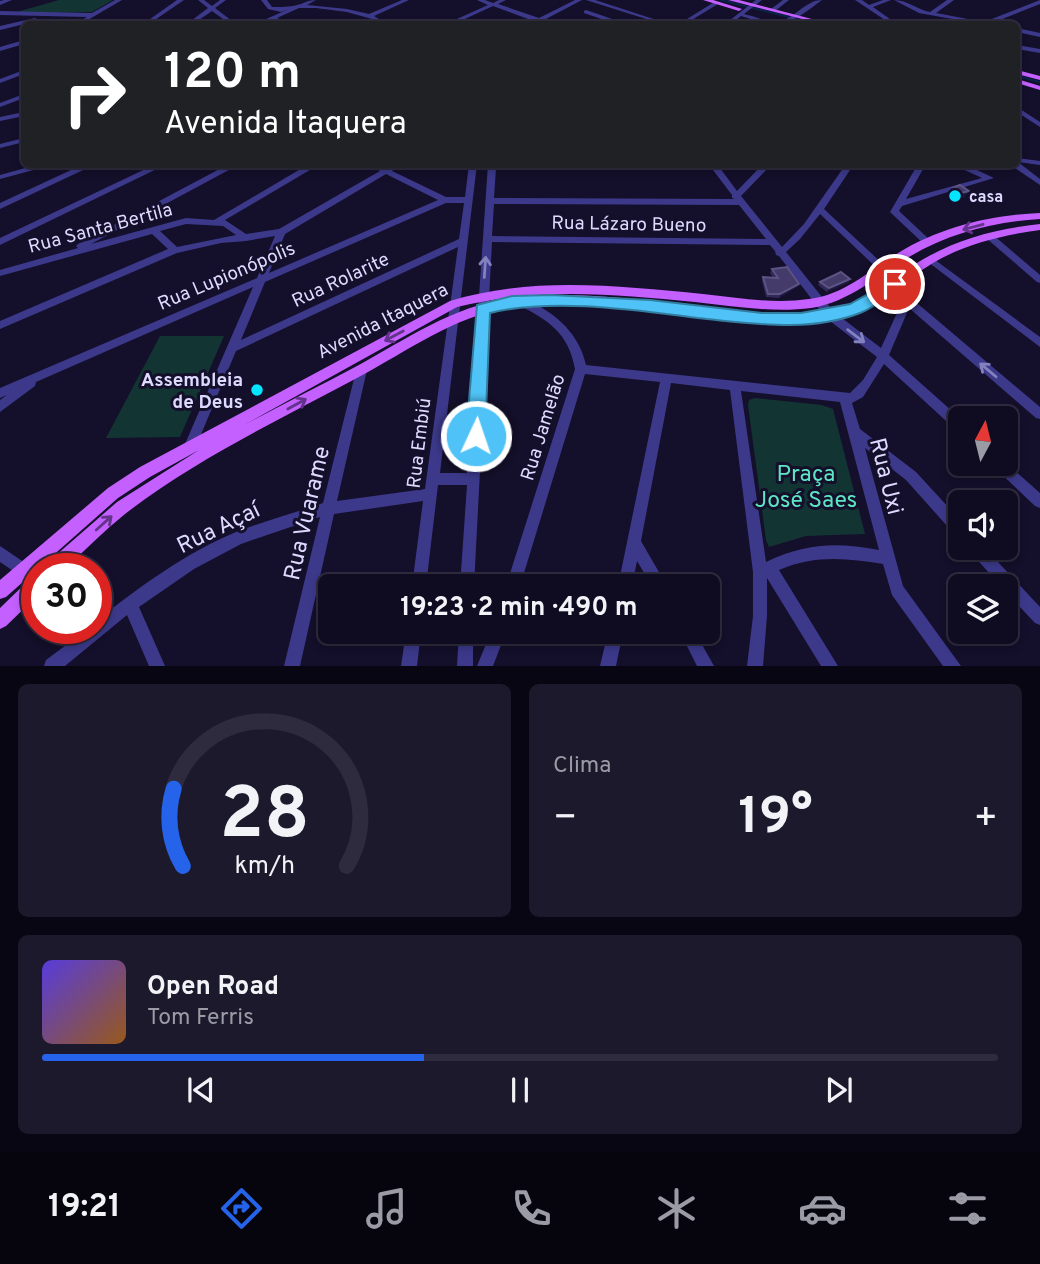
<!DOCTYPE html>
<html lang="pt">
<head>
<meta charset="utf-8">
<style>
  :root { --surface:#0f0b20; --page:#1d192d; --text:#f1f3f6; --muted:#9b9ba5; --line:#2f2b3e; --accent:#2563eb }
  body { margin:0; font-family:Overpass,sans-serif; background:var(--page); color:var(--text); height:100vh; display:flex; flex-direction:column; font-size:26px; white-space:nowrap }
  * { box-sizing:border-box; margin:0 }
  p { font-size:23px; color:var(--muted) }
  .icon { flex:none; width:38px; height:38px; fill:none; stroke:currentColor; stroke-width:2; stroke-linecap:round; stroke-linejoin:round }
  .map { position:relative; height:666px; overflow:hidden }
  .drawer { display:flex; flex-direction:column; gap:18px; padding:18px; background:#080612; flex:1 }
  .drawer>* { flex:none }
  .guide { position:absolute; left:21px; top:21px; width:999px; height:147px; border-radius:10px; box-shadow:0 4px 10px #0003,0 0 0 2px var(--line); background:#202124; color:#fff; overflow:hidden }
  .needle { width:46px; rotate:7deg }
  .controls { position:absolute; left:948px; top:406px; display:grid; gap:14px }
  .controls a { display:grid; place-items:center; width:70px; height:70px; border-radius:10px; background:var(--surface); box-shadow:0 4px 10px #0003,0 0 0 2px var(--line); font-size:35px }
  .speed { position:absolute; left:21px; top:553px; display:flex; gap:14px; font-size:35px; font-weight:700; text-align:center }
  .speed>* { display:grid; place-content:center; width:91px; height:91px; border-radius:50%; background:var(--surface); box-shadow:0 4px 10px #0003,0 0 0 2px var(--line); line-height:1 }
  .speed .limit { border:10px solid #d22; background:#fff; color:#111 }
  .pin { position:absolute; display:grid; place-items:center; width:60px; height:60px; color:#fff; margin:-30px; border:4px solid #fff; border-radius:50%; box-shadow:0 2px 7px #0007 }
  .me { position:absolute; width:77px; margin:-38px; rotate:3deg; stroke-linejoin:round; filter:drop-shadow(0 0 5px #0008) }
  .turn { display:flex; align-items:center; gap:24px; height:147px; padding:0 28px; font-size:32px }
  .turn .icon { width:91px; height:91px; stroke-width:2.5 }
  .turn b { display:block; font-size:49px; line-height:60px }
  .big { font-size:52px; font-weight:700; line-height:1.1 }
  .drawer .widget { flex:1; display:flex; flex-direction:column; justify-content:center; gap:10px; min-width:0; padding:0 24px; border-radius:10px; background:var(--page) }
  .drawer .dial { align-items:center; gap:0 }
  .dial svg { height:182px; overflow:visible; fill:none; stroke:var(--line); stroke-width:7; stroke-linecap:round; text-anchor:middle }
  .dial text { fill:var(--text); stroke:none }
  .song { display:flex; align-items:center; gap:21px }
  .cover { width:84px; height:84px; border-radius:10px; background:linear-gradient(135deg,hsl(250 70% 55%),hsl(30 70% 35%)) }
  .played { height:7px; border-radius:4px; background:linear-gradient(90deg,var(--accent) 40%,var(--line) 40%) }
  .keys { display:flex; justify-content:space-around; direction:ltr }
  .heat { display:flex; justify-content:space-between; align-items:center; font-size:38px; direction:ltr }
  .drawer .tiles { flex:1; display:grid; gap:18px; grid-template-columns:1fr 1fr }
  .widget:last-child { grid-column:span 2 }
  .trip { position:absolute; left:318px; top:574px; width:402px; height:70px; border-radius:10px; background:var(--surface); box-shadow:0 4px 10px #0003,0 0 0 2px var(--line); font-weight:700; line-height:70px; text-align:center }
  .tab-bar { display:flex; height:112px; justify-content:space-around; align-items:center; background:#06040d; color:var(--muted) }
  .tab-bar .icon { width:49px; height:49px }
  .tab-bar .active { color:var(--accent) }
  .tab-bar b { font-size:32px; color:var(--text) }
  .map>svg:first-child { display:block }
  .green { fill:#123534 }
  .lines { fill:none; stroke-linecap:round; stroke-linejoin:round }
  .stream { stroke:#0a234e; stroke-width:2 }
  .minor { fill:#3c398b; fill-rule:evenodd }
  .major { fill:#c460ff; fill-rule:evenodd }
  .wall { fill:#322859 }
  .shaded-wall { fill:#1e163e }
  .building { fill:#443b6a; stroke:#5c5482; stroke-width:2 }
  .oneway { stroke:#63338a }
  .oneway2 { stroke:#8481bf }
  .route { fill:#4fc3f7; stroke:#337fa1; stroke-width:2 }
  .poi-dot { fill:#05e5ff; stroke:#140f2a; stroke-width:2.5 }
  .labels { text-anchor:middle; stroke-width:6; stroke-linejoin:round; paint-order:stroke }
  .far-poi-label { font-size:16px; font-weight:bold; fill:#ddd9ff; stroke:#140f2a; text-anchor:start }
  .street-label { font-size:19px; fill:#ddd9ff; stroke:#140f2a }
  .poi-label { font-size:19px; font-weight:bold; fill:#ddd9ff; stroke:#140f2a; text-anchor:end }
  .near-park-label { font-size:23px; fill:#5ee6c4; stroke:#140f2a }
  .near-street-label { font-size:23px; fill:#ddd9ff; stroke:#140f2a }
</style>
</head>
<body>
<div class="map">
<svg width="1040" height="666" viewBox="0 0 1040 666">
  <rect width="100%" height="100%" fill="#140f2a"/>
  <path class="green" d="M59,0H113L92,12L13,13Z
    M160,336H224L180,437L106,438Z
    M755,398L822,405L833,409L865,534L806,536L769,547L766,540L748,405L749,400Z"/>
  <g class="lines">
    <path class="stream" d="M721,0L817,24
      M1017,76L1040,82"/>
    <path class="minor" d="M4,0H12L0,5V1Z
      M115,0H122L81,24H75L87,17L0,15V11L92,13Z
      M177,0H184L149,24H143Z
      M198,0H204L212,6L220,0H226L215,8L236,24H230L212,11L193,24H187L208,8Z
      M261,0H267L272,7C279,7 290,7 297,5C305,3 308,0 316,0L307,5L347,9L369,14L402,0H409L374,16L387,24H381L372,19L347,12L316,8H299L277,18L291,23L292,24H285L273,20L263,24H256L257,23L289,9L281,12L268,9Z
      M477,0H485L493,3L499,0H506L498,4L539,18L575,0H582L544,20L552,24L536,22L493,6L454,24H447L448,23L488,5Z
      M586,0H595L669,24H662Z
      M756,0H762L744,14C754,16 767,22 777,22C794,20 805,0 822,0C810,9 792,24 776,24C764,25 752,19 741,16L731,24H725Z
      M783,0H789L775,11H771V9Z
      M855,0H862L869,5L883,0H891L873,7L897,24H891Z
      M894,0C907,0 918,10 930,12L947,0H954L936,13L984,22L1040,0V4L990,24H980L919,13Z
      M716,1L718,4L685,24H679Z
      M586,10L615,20L616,21L613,23L584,13V11Z
      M35,18L38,20L37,21L0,30V26Z
      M1017,28L1040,33V37L1017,32Z
      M24,40V44L0,51V47Z
      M1017,45L1040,49V53L1017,49Z
      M24,70V74L0,83V79Z
      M24,94V98L0,107V103Z
      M1017,107L1040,122V127L1017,112Z
      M24,112V116L0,121V117Z
      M24,138V142L0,148V144Z
      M1017,158L1040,161V165L1018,162L1040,179V185L1012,166L1011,164H1017Z
      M40,164H56L0,179V175Z
      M84,164H96L0,209V203Z
      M156,164H167L0,245V238Z
      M229,164H240L91,244L186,218L214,220L309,164H320L225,220L246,234L279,229L380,171L367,164H378L385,168L391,164H402L392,171L446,197H465L469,164H477L440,473H467L488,164H717L737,191L763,164H772L741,196L782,247L804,224L846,164H854L824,209L886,267L888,269L886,271H880L820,214L800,239L786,252L834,312L881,348L902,302L887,292L862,284L860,282L862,280L865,279L893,287L911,298L1040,407V419L1036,418L909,308L889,355L961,419V432L957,431L884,364L863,397L852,403L860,429L916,472L961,521V538L956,536L906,480L865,448L903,586L961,666H943L892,595L883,564C846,558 814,555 779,570L838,666H821L767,578V616L763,666H747L753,616V572L730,390L671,383L641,541L667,586H652L637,561L632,586H618L660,382L585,374L520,586H506L575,369C569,334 549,320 518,305L517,302L518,299C526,299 532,302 539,306C563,320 580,338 586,365L850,393L863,380L877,357L826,318L779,256L776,255L775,251L770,245L492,242L474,586H460L467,485H438L426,586H412L423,501L334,514L300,666H284L320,517L241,544L194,569L139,607L165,666H149L127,615L65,666H44L46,660L70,642L64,628H79L81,633L87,628H96V621C138,588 187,552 236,532C264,521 295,513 323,503L357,367H365L367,370L337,501L425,489L458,247L236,351L197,444L195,448L191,449L187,448L185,444L253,287L36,382L35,386L0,412V400L7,395L0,398V388L257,278L275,236L246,241L221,243L177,253L0,329V321L168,249L152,234L0,276V270L78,248L76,246L78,244ZM496,168L713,170L732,195V198L735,199L494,198ZM386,174L438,200L269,273L285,234ZM446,203H464L459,239L241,340L265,282ZM494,204L739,205L766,239L492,236ZM186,224L223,226L236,235L177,247L160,231ZM741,391L840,402L879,550C836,542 806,543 766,562Z
      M918,164H926L906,199L982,178L952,164H964L994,178L902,206L899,211L931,241L933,243L928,246L925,245L890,212Z
      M989,233L992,234L1040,275V283L1037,282L986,238L985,236Z
      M931,257L1040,337V347L928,262L926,260L928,258Z
      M1006,463L1040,493V508L1035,506L995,468L993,464Z
      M0,546L37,571V587L0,562Z
      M969,548H985L1040,607V625L1035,623L1006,592V586H1001L971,553Z
      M406,632H421L417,666H401Z
      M459,632H473V666H457Z
      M491,632H506L493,666H477Z
      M608,632H623L616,666H600Z
      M680,632H695L714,666H697Z"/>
    <path class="major" d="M703,0H713L742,9L739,11Z
      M728,0H739L831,24H822Z
      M1017,70L1040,76V80L1017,74Z
      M1017,79L1040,86V90L1017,83Z
      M1040,213V219C994,222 949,233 909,257C876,276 850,302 811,308C773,313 732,306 695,302C613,294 538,287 457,307L244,425C281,405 320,386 357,366C406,339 453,306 511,298C566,291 625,298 680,305C728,311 779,320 827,311C867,305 895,274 929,256C963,237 1002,228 1040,224V230C1003,235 965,244 933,263C897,285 867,315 824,321C772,328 720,319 669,312C624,307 579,303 534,305C464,308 417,346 357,378C279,420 196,459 125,514C104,531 85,550 65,569H45L47,563L117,502L199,450L150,477L118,498L6,597L0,599V580L108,488L140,467L450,301C533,276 618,286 703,294C738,298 775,304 809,299C844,295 869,271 898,253C941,227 991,215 1040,213Z
      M37,576V596L6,626L0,629V608L31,578Z"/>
  </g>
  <path class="wall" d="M953,188L969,191L963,198L955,201L947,195Z
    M772,269L799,284L797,287L779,298L766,297L762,281L763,277L773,278L770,273Z
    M850,279L848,283L827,292L818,285L820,282Z"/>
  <path class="shaded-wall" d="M969,191L963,198L955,201L961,193Z
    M850,279L848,283L827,292L829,288Z
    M799,284L797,287L779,298L780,294Z"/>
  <path class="building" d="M960,185L969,191L961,193L953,188Z
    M787,267L799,284L780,294H768L763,277L778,278L772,269Z
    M841,272L850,279L829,288L820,282Z"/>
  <defs><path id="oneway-shaft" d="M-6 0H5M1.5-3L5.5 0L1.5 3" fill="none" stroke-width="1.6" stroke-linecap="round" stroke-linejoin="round" transform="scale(1.75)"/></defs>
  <g class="oneway">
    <use href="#oneway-shaft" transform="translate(973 227) rotate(165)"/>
    <use href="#oneway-shaft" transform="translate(394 336) rotate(152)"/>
    <use href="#oneway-shaft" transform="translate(297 404) rotate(-29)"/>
    <use href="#oneway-shaft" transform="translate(104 523) rotate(-42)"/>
  </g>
  <g class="oneway2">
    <use href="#oneway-shaft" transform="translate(485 267) rotate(-86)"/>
    <use href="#oneway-shaft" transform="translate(856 336) rotate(37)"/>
    <use href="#oneway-shaft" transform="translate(988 370) rotate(-140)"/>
  </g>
  <path class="route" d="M895,279L902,284L900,288C887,297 875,307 860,313C811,332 757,324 707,319C641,311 554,297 490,313L485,436L482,442L476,444L469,442L466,436L477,305L512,296L551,295L650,300L762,313H801L850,304Z"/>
  <g class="poi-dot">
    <circle cx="955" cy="196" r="7"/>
    <circle cx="257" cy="390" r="7"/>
  </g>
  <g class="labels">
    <g class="far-poi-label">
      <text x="969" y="202">casa</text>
    </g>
    <g class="street-label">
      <text transform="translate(629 223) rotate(1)" y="7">Rua Lázaro Bueno</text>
      <text transform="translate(100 227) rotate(-15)" y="7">Rua Santa Bertila</text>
      <text transform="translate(226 275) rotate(-23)" y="7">Rua Lupionópolis</text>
      <text transform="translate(340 279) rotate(-25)" y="7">Rua Rolarite</text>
      <text transform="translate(382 320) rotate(-27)" y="7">Avenida Itaquera</text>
      <text transform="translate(542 427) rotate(-73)" y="7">Rua Jamelão</text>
      <text transform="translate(418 443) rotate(-83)" y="7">Rua Embiú</text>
    </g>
    <g class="poi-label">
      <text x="243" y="386">Assembleia<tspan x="243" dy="22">de Deus</tspan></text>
    </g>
    <g class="near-park-label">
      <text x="806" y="481">Praça<tspan x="806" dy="26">José Saes</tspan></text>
    </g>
    <g class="near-street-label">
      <text transform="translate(887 476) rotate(76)" y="8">Rua Uxi</text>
      <text transform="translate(306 513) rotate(-77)" y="8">Rua Vuarame</text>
      <text transform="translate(218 527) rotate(-26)" y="8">Rua Açaí</text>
    </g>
  </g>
</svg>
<div class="controls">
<a><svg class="needle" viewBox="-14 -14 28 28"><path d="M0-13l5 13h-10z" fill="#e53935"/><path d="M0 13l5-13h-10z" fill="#9b9ba5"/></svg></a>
<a><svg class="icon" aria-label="sound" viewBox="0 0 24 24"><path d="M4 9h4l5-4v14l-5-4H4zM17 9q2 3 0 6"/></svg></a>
<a><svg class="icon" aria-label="layers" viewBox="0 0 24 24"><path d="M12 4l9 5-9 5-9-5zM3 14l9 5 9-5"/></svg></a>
</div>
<div class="speed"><div class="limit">30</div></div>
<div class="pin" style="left:895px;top:284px;background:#d93025"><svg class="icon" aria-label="arrive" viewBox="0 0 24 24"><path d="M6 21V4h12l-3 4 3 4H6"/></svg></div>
<svg class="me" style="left:476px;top:436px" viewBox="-20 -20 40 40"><circle r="17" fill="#4fc3f7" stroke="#fff" stroke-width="3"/><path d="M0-11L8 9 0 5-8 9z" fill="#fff"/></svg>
<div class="trip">19:23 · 2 min · 490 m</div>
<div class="guide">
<div class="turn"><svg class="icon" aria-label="right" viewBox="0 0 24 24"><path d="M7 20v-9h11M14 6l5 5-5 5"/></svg><div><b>120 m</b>Avenida Itaquera</div></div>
</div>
</div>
<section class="drawer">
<div class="tiles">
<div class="widget dial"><svg viewBox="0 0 100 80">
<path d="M14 69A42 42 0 1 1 86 69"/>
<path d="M14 69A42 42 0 0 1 10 35" stroke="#2563eb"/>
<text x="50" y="56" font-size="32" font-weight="700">28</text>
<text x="50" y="72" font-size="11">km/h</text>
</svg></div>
<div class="widget"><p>Clima</p>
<div class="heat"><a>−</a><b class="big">19°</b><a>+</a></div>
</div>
<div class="widget">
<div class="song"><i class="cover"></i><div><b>Open Road</b><p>Tom Ferris</p></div></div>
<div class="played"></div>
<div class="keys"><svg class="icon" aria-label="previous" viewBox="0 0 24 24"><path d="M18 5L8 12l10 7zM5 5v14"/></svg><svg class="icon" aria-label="pause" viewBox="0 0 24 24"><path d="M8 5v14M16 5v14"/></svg><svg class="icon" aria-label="next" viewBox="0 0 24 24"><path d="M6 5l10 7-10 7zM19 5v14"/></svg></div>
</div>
</div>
</section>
<nav class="tab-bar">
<b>19:21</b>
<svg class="icon active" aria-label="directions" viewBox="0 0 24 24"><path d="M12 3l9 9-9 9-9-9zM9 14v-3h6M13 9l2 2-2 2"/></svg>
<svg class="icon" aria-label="music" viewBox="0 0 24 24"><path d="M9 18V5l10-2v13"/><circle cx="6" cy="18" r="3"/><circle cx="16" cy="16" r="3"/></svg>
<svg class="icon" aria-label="phone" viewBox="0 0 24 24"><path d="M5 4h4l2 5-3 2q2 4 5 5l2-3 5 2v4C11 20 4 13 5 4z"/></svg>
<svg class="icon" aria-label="climate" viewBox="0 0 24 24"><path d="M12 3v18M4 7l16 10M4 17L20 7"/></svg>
<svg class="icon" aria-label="car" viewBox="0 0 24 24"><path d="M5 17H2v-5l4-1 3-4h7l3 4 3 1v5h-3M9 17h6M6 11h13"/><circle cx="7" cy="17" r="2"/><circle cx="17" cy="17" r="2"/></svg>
<svg class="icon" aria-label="filters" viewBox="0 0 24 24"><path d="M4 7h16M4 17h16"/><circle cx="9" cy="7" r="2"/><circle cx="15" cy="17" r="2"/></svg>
</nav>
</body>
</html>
